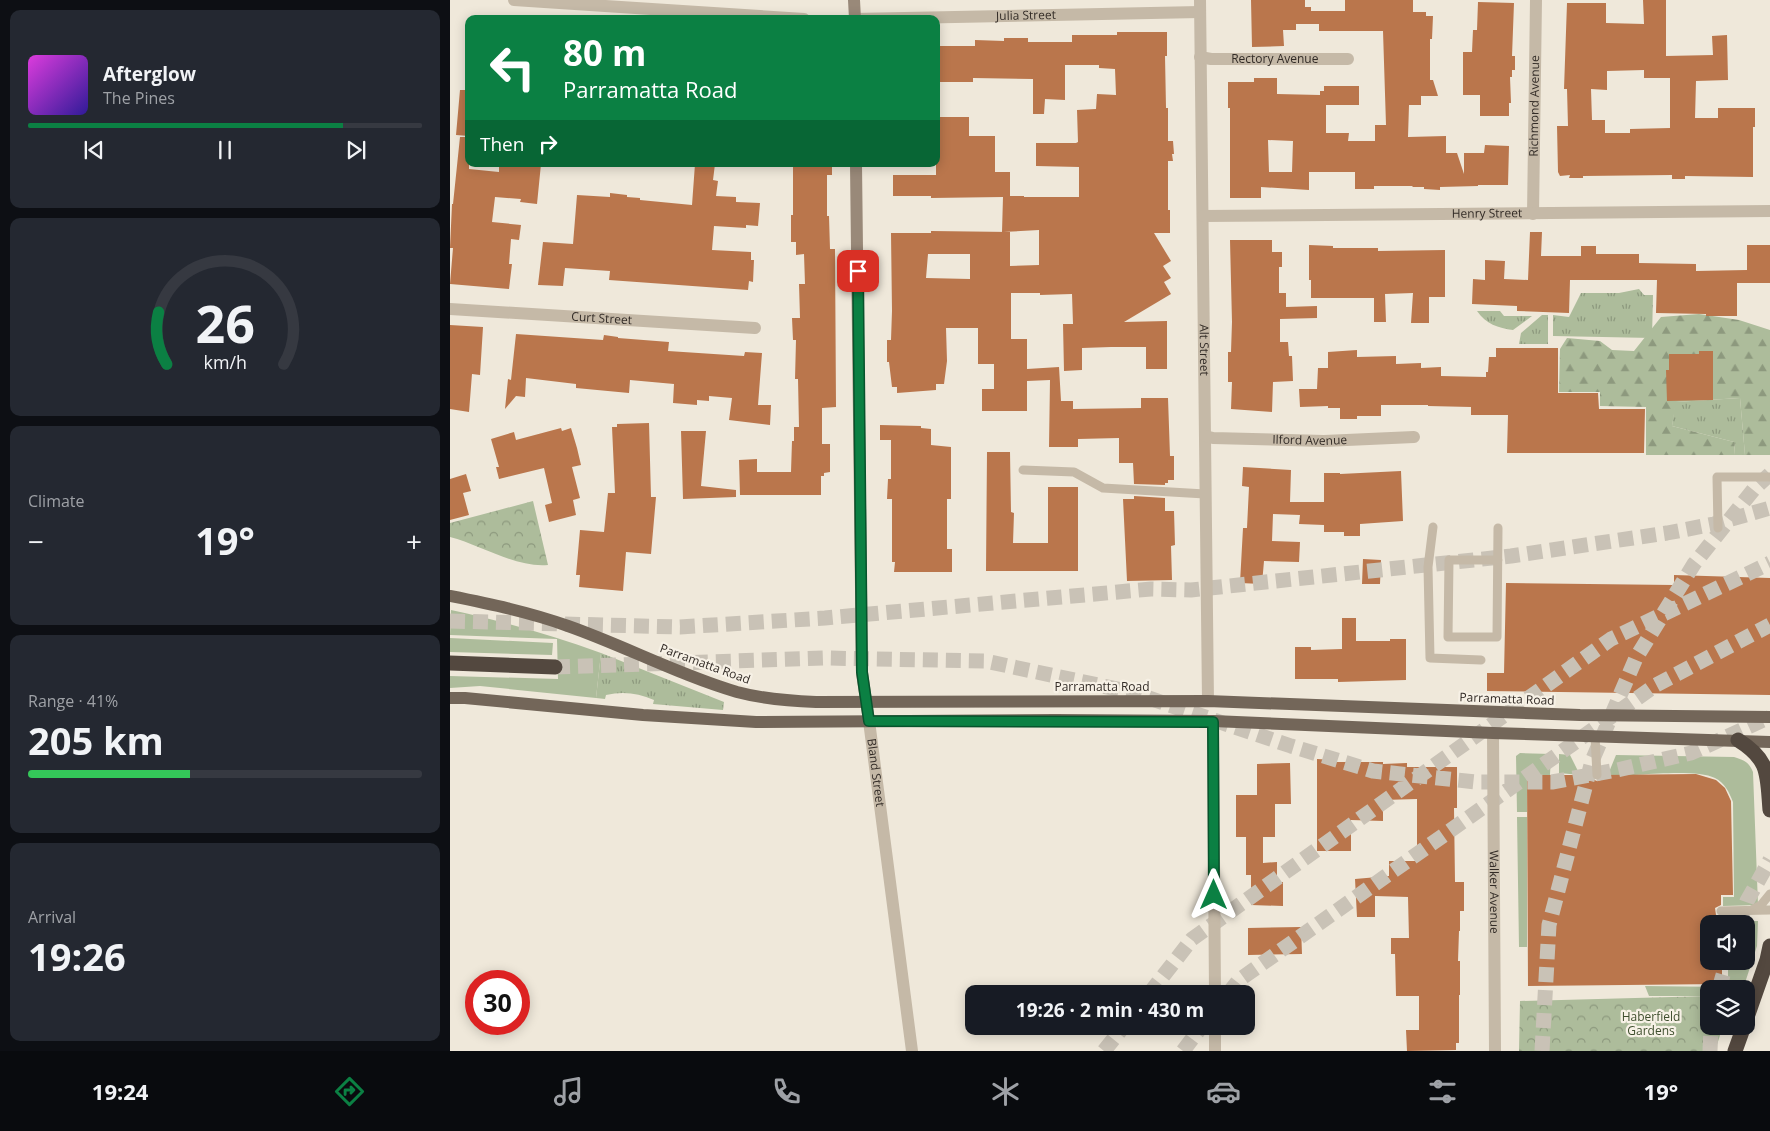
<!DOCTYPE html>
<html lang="en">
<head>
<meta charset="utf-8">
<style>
  :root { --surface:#171b24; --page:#242831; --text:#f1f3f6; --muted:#9ea1a6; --line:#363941; --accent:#0b8043 }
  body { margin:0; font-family:"Open Sans",sans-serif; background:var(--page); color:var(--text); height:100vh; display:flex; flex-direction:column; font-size:19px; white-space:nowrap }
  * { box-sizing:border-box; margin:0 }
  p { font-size:16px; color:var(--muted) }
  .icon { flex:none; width:28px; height:28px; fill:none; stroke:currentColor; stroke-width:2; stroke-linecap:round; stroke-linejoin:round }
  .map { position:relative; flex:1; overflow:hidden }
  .side { display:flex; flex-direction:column; gap:10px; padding:10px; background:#0d0f14; width:450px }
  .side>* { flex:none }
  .guide { position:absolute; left:15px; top:15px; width:475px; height:152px; border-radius:10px; box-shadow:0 2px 12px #0003; background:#0b8043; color:#fff; overflow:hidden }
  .tools { position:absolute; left:1250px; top:915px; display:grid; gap:10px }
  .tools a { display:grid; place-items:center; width:55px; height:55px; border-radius:10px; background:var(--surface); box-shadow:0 2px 12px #0003; font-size:25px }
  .speed { position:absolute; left:15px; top:970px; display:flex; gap:10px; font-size:25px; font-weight:700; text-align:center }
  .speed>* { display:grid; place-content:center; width:65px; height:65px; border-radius:50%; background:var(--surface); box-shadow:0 2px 12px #0003; line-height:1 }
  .speed .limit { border:8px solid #d22; background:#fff; color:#111 }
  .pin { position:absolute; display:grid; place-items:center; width:42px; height:42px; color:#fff; margin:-21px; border-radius:10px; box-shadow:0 2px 8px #0006 }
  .me { position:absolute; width:55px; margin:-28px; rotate:0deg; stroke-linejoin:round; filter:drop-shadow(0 0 4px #0008) }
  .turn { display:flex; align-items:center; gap:18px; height:105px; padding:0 15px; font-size:22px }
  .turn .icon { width:65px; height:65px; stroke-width:2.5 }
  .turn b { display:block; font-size:35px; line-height:42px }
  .then { display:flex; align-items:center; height:48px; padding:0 15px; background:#0003; gap:10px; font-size:19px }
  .big { font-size:38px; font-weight:700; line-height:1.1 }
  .side .widget { flex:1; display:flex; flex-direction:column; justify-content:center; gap:8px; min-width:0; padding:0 18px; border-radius:10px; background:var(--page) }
  .side .dial { align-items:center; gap:0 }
  .dial svg { height:130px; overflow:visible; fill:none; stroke:var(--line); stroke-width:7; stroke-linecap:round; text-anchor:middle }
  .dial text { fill:var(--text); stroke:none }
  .song { display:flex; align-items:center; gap:15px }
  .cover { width:60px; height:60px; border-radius:8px; background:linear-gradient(135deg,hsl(300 70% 55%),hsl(250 70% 35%)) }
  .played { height:5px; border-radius:2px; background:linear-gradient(90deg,var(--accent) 80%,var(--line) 80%) }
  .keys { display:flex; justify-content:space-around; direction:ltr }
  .heat { display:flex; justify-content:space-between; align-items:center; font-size:28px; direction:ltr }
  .charge { height:8px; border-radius:4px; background:linear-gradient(90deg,#34c759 41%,var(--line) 0) }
  .trip { position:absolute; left:515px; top:985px; width:290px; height:50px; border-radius:10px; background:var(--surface); box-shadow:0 2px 12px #0003; font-weight:700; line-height:50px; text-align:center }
  .tabs { display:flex; height:80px; justify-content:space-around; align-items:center; background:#090b0e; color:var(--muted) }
  .tabs .icon { width:35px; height:35px }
  .tabs .current { color:var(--accent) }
  .tabs b { font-size:22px; color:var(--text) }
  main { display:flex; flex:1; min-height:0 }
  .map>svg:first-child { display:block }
  .grass { fill:url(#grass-tufts) }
  .forest { fill:url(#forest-firs) }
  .park { fill:url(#park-crowns) }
  .garden { fill:#adbc9b }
  .building { fill:#ba764c; fill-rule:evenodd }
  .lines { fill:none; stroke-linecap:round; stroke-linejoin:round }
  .highway-tunnel { stroke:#c9c2b6; stroke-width:15; stroke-dasharray:15 8; stroke-linecap:butt }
  .lane { stroke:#c5b9a7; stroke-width:9 }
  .street { stroke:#c5b9a7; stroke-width:12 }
  .secondary { stroke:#998979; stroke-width:12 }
  .primary { stroke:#736659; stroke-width:12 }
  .highway { stroke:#53483f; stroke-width:15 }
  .route-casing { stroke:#07532c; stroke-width:12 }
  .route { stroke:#0b8043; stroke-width:9 }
  .labels { text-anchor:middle; stroke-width:4.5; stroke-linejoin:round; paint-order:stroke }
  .street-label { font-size:12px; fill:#332c27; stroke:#f7f1e6 }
  .park-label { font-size:12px; fill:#3e4e2d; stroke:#f7f1e6 }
</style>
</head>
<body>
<main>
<section class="side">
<div class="widget">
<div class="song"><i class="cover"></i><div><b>Afterglow</b><p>The Pines</p></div></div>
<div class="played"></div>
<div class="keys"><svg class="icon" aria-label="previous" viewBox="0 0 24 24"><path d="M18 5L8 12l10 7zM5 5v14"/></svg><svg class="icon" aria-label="pause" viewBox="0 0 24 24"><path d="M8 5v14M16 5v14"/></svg><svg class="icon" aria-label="next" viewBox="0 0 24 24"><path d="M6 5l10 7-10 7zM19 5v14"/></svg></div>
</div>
<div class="widget dial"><svg viewBox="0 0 100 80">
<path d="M14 69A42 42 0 1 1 86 69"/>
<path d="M14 69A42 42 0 0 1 9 37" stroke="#0b8043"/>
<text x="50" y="56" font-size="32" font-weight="700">26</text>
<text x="50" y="72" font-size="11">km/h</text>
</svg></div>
<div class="widget"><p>Climate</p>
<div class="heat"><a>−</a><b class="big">19°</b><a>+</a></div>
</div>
<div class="widget"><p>Range · 41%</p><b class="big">205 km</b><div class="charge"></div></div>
<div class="widget"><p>Arrival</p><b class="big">19:26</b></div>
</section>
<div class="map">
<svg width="1320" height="1051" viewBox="0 0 1320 1051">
  <defs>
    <pattern id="grass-tufts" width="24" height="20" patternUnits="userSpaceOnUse" patternTransform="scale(1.25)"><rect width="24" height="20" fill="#adbc9b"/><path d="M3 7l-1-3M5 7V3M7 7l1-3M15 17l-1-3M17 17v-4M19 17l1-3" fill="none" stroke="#8d997e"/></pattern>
    <pattern id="forest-firs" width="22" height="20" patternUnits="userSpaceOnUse" patternTransform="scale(1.25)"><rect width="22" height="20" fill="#adbc9b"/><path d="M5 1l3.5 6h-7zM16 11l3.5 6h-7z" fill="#8d997e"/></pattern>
    <pattern id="park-crowns" width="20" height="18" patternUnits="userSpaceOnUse" patternTransform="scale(1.25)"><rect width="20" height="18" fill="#adbc9b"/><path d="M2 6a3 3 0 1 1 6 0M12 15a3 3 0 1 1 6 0" fill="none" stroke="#8d997e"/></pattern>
  </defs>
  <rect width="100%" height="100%" fill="#efe8da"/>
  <path class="grass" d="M1189,289L1194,295H1203L1202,338L1103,336V315L1119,317L1131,293H1169Z
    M1027,311H1050L1054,316H1082L1063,330C1048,328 1036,324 1027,311Z
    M1092,315H1098V344H1069L1071,333Z
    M1290,398L1295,455H1285L1284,442L1222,426L1225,402Z
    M151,653L274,702L273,710L203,704L204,700C188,693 173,691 156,695L155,699L146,698Z"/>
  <path class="forest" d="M1249,314L1289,320L1320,330V455H1295L1290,398L1226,402L1222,426L1284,442L1285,455H1196V407L1150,406V392H1109L1110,349L1117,338L1150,341L1162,350L1184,351L1211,317Z"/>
  <path class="park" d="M83,501L98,565C66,568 31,545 0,537V523Z
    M1259,996V1026H1273L1265,1051H1069L1070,1001Z"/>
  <path class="garden" d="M1,610C52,621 101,635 151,653L146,698L30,686L0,688V676L108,679L107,639L0,635Z
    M0,638L103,643L102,655L0,652Z
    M1070,753L1101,754L1100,775H1077V812H1067L1066,756Z
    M1109,754L1120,755L1130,775L1109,773Z
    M1166,755L1284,757C1294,760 1299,762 1303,772L1308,905L1273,906V897H1284L1283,802C1279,792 1275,783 1265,778C1244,768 1182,776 1157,777Z
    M1067,817H1077V947H1069Z
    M1273,921H1308L1307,946L1293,989H1259V996H1199L1195,986L1274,987L1276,982L1278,983V961H1296V924H1273Z"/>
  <path class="building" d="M801,0H855V7H861V11H895V0H963V12H976V16H983L982,39H980V80H983L988,96H971V105H959L958,137L996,136V153H1007L1014,174V153H1034L1035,145L1059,146L1058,185H1028V186L990,187V190L974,189V187H963L962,186H924V189H905V172H859V190L811,187V198H780V108H778V82H804V78H827V94L870,95V91H874V86H909V105H876V133H899L898,141H925V125H936L933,31H869V24H846V30H833L834,46L802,47ZM818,140L843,141L842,172H819Z
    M1193,0H1216V56L1263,55L1262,36L1277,35L1278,80L1246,81L1245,118H1268V108H1305V127H1303V177L1235,176V179H1222V175L1133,176V178H1119L1120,175L1110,176L1108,172L1107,126H1118L1117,89H1114L1117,3H1156V23L1194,24ZM1194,70V78H1220V128L1180,129V133H1155V120H1142L1141,89L1157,90V71Z
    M1028,2L1064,3L1062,56H1065V70H1062V77H1060L1061,103H1059V116H1030V95H1013V52H1022L1023,30H1027Z
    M667,32H717V56H715L716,108H718V141H723L724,154H722L723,161H718V210H720V233H704L721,261L713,266L721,278L714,282L721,294L674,322L717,321V369H696V347H661L632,348V370L614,371L613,324H623L622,294L590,295V293H561V339H577V369L609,367L611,401H623V409L691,408V398H718L720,456H724V480H718V483H715V485L684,484L683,463H669V438L628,439V447H599L600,380L577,381V411H532V389H544V364H528V328H496L497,361L494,384H486V390L447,393V387H442L439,362H437V340H441L442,311L441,233H481V231L560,232V266L589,265V230L552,232L553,197L481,198V196H443V175H486V117H519V136H545V172H560V196H574V197H629V167L586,166V143H626L628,142L627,110L646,109L647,94L666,95L665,69L649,68V65H615V100L595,99L594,114H583V79L523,78V82H487V46H525V40L554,41V38H578V42H622V35H667ZM478,254H520V279L476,278Z
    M10,90H19V136L6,135Z
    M10,137H19V169L49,172V164L74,166V164H91L87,204L70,202L71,199L45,197L42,222L71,225L69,240L61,239L59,264H62L59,289L0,284L3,248H0L2,204H3Z
    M245,164H265L263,180L268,181L266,196L286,197V202L310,203L308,226L296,225V228L264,226L262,250L301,252V260H304L303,282L299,281L298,290L159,280L160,271L115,268L113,286L88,285L93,242L123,244L127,195L160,197V193L177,195V197L190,198V200L242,205Z
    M343,164H382V175H377V216H379L380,249H385L386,407L372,408V444H380V472L374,473V476H371V495H290L289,460L307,459V472H341L342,441H344V427H349L348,379H345L346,340H343L342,318H350L349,284H355L354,254L346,255V242H341V215H343Z
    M1080,232H1092L1091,256H1131V246H1146V254H1189V263L1246,264V271L1297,270V245H1320V283H1287V316H1256V314L1206,313L1207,280H1120L1119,313L1067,311V306L1022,304L1023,279L1035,280V260L1055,261L1054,279L1078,280Z
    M780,240H822V252H832V267H829V293H836V307L867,306V318L830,319V342H838L839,356H842L843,381L823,382L822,412L781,409L782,382H778V352H781L782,322Z
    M859,245L883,246V248H928V251L995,250V297H979V323H961L963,293L935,294L936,322H924V298H861V280H859Z
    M0,325L33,327L30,375L22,374L19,412L0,409Z
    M66,334L153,340L154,335L168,337V338L219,342L218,351L294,356L295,352L312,353L308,405H321L320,425L279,420L282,398L259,396V401L247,400V405L223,403L224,384L180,380L179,393L126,388V384L76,378L75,397L66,396L55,409L58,379L61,380Z
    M1046,348H1108V393H1148L1149,409H1195L1194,453H1057L1058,415H1021V407L978,406V405H931V416H907V419H890V408H878V406L850,407L849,389H867L868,368H878V352L907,350V357L946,356V364L971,363V368L991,367V376L1036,377V372H1038L1039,357H1046Z
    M1249,351H1263V400L1217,401L1216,370H1219V354H1249Z
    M199,423L201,497H206L201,554L176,552L173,591L129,587L130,575H126L130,530L154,532L158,493H165L162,427H167V424Z
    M430,425L471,426V428L481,429V445L501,447V499H497V549H502V572H444L445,562H442V499H437L438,479H441V440H430Z
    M111,428L112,431L121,428L127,448L131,465L122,467L130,498L123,500L126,515L99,522L95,505L102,503L94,468L49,479L46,467H49L41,439L64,432L66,440Z
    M231,431H256L251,486L286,490V497L233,499Z
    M537,452H560L561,512L564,513L563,543H598V487H628V571H536Z
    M793,467L841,470L840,502H874V473H890V474L951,471L953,521L910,524V536H894V532H874V525L849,524L850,515L823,514L822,541L850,542L849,562L814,561L812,584L790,583L793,528H797L799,487L792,486Z
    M16,474L21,491L13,493L19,515L0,520V479Z
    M684,496L715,498V511H724L725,545L721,546L722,580L677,581L673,499H684Z
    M913,559L931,560L930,584H912Z
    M1224,575L1320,578V695L1037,691V673H1054L1056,583L1224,585Z
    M892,618H906V641H940V639H956V680L888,682V679H845V647H861V650L892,649Z
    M867,759L884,760V762H933V764L957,763V767H1007V808H1004L1005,882H1014V911H1010V931H1009L1008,961H1010V995H1009V1043H1006V1050L957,1051L956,1030H969V996H946L945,954H941V938H959L958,897L925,896V917H907L905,879L939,876V861H967V799L933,800V821L901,820V851H867Z
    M840,763L841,804H825V837H813V863L827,862V882H833V906L801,905V875H796V837H786V795H807V764Z
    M1246,774L1266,780L1275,788L1281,801L1283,895H1271V905L1265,908L1266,915L1271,917V924H1259V961H1272V984L1078,986L1077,775H1141L1142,779L1147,781L1151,780L1153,775Z
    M851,927L852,954L798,955V928Z"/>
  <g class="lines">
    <path class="highway-tunnel" d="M0,621L230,627L375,618L701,589L741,590L1061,556L1217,533L1264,524L1320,508
      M105,667L375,658L535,661L681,692L841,746L923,771L1026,782H1102L1167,770L1241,753L1320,717
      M1289,924L1297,901L1320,860
      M1269,989L1277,961
      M699,994L742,939L1161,639L1320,563
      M778,994L789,980L1206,685L1320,625
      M654,1051L674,1026
      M733,1051L752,1026
      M1092,1051L1099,925L1142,761L1186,658L1244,564L1304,489L1320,474
      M1260,1051L1261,1026"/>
    <path class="lane" d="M573,470L624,472L653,488L755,494
      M983,527L978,567L980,658L1031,660
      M1268,528L1267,477H1320
      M1048,560H999L998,637H1047L1048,528
      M1145,736L1147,775
      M1302,910L1311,905L1320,894
      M1271,911L1320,910"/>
    <g class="street">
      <path d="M64,0L354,19"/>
      <path id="s1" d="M750,0L758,701"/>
      <path id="s2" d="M404,19L750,12"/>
      <path id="s3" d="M750,57L761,59H898"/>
      <path id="s4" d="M1083,214L1086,0"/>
      <path id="s5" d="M753,216L1320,211"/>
      <path id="s6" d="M0,309L305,328"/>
      <path id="s7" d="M755,436L763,438L874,441L964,437"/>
      <path id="s8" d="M419,721L462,1051"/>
      <path d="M763,721L765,994"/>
      <path id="s9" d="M1043,733L1045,1051"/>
      <path d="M765,1026V1051"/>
    </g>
    <path class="secondary" d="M404,0L405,19
      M406,164L412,673L419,721"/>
    <path class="primary" d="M0,596C40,604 79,612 118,626C175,646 229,675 287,692C313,699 339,701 366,702L758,701L1130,715L1320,717
      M0,698H15L193,715L306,722L605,720L763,721L1043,733L1320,742"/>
    <path class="highway" d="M0,663L105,667
      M1288,740C1320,760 1317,774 1320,810
      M1296,1020L1317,960L1320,946
      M1285,1051L1294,1026"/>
  </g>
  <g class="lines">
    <g class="route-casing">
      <path id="route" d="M408,271L412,672L419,721L763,722L764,895"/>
    </g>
    <use href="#route" class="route"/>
  </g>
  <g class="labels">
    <g class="street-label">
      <text dy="4" stroke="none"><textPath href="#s2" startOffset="172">Julia Street</textPath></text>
      <text dy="4" stroke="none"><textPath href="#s3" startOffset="75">Rectory Avenue</textPath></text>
      <text dy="4" stroke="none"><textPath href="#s4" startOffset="108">Richmond Avenue</textPath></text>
      <text dy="4" stroke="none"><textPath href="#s5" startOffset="284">Henry Street</textPath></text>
      <text dy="4" stroke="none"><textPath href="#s6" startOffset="152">Curt Street</textPath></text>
      <text dy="4" stroke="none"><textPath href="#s1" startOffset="350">Alt Street</textPath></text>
      <text dy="4" stroke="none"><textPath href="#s7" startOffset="105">Ilford Avenue</textPath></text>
      <text transform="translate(255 664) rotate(20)" y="4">Parramatta Road</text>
      <text x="652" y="691">Parramatta Road</text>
      <text transform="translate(1057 699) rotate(2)" y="4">Parramatta Road</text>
      <text dy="4" stroke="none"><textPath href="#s8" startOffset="52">Bland Street</textPath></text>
      <text dy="4" stroke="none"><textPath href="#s9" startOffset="159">Walker Avenue</textPath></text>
    </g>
    <g class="park-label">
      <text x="1201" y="1021">Haberfield<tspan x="1201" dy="14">Gardens</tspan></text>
    </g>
  </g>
</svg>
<div class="tools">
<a><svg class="icon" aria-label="sound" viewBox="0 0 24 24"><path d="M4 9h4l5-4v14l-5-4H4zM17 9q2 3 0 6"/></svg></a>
<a><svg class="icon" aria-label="layers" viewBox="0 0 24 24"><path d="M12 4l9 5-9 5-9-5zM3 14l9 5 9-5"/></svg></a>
</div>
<div class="speed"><div class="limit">30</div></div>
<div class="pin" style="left:408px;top:271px;background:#d93025"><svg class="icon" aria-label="arrive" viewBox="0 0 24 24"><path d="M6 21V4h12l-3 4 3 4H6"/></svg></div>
<svg class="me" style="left:764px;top:895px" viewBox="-20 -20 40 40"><path d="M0-17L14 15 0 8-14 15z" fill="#0b8043" stroke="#fff" stroke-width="4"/></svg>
<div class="trip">19:26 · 2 min · 430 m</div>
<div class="guide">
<div class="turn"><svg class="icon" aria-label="left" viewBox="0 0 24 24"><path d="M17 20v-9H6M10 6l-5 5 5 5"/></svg><div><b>80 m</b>Parramatta Road</div></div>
<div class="then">Then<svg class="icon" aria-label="right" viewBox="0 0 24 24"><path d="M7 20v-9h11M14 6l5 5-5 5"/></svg></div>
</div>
</div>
</main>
<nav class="tabs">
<b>19:24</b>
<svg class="icon current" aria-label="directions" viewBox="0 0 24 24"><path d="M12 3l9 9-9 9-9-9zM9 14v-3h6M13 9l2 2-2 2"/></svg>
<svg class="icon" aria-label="music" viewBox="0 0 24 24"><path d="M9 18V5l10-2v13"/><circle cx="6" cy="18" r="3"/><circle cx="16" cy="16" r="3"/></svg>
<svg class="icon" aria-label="phone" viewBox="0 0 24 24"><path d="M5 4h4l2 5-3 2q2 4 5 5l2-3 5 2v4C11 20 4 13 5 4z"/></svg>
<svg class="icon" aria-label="climate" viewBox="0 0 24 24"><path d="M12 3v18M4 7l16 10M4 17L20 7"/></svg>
<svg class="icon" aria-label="car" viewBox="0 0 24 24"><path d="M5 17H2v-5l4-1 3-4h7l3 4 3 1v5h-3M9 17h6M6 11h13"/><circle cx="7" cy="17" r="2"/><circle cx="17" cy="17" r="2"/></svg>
<svg class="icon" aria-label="filters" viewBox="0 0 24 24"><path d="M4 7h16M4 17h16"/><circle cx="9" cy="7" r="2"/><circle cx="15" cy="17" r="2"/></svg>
<b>19°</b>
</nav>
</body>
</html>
